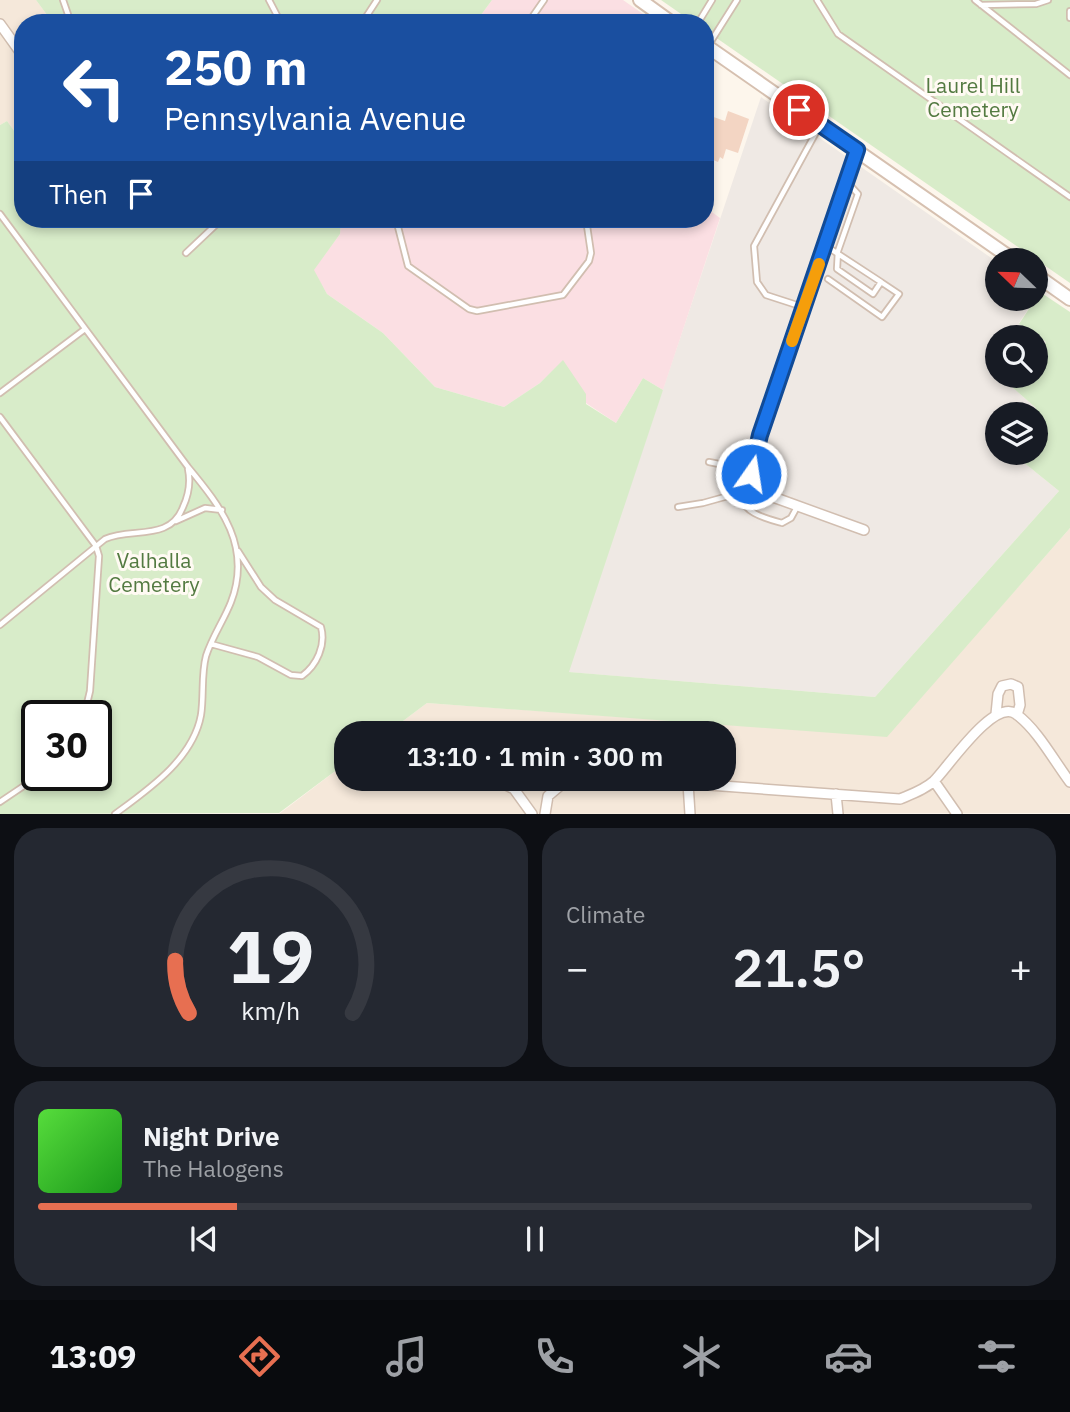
<!DOCTYPE html>
<html lang="en">
<head>
<meta charset="utf-8">
<style>
  :root { --surface:#171b24; --page:#242831; --text:#f1f3f6; --muted:#9ea1a6; --line:#363941; --accent:#e76f51 }
  body { margin:0; font-family:"IBM Plex Sans",sans-serif; background:var(--page); color:var(--text); height:100vh; display:flex; flex-direction:column; font-size:26px; white-space:nowrap }
  * { box-sizing:border-box; margin:0 }
  p { font-size:23px; color:var(--muted) }
  .icon { flex:none; width:38px; height:38px; fill:none; stroke:currentColor; stroke-width:2; stroke-linecap:round; stroke-linejoin:round }
  .map { position:relative; height:814px; overflow:hidden }
  .panel { display:flex; flex-direction:column; gap:14px; padding:14px; background:#0d0f14; flex:1 }
  .panel>* { flex:none }
  .banner { position:absolute; left:14px; top:14px; width:700px; height:214px; border-radius:28px; box-shadow:0 4px 10px #0003; background:#1a4fa0; color:#fff; overflow:hidden }
  .needle { width:46px; rotate:293deg }
  .buttons { position:absolute; left:985px; top:248px; display:grid; gap:14px }
  .buttons a { display:grid; place-items:center; width:63px; height:63px; border-radius:50%; background:var(--surface); box-shadow:0 4px 10px #0003; font-size:35px }
  .speed { position:absolute; left:21px; top:700px; display:flex; gap:14px; font-size:35px; font-weight:700; text-align:center }
  .speed>* { display:grid; place-content:center; width:91px; height:91px; border-radius:50%; background:var(--surface); box-shadow:0 4px 10px #0003; line-height:1 }
  .speed .limit { border:4px solid #111; border-radius:10px; background:#fff; color:#111 }
  .pin { position:absolute; display:grid; place-items:center; width:60px; height:60px; color:#fff; margin:-30px; border:4px solid #fff; border-radius:50%; box-shadow:0 2px 7px #0007 }
  .me { position:absolute; width:77px; margin:-38px; rotate:13deg; stroke-linejoin:round; filter:drop-shadow(0 0 5px #0008) }
  .turn { display:flex; align-items:center; gap:24px; height:147px; padding:0 35px; font-size:32px }
  .turn .icon { width:91px; height:91px; stroke-width:2.5 }
  .turn b { display:block; font-size:49px; line-height:60px }
  .then { display:flex; align-items:center; height:66px; padding:0 35px; background:#0003; gap:14px; font-size:26px }
  .big { font-size:52px; font-weight:600; line-height:1.1 }
  .panel .card { flex:1; display:flex; flex-direction:column; justify-content:center; gap:10px; min-width:0; padding:0 24px; border-radius:28px; background:var(--page) }
  .panel .dial { align-items:center; gap:0 }
  .dial svg { height:182px; overflow:visible; fill:none; stroke:var(--line); stroke-width:7; stroke-linecap:round; text-anchor:middle }
  .dial text { fill:var(--text); stroke:none }
  .song { display:flex; align-items:center; gap:21px }
  .cover { width:84px; height:84px; border-radius:10px; background:linear-gradient(135deg,hsl(110 70% 55%),hsl(120 70% 35%)) }
  .played { height:7px; border-radius:4px; background:linear-gradient(90deg,var(--accent) 20%,var(--line) 20%) }
  .keys { display:flex; justify-content:space-around; direction:ltr }
  .heat { display:flex; justify-content:space-between; align-items:center; font-size:38px; direction:ltr }
  .panel .tiles { flex:1; display:grid; gap:14px; grid-template-columns:1fr 1fr }
  .card:last-child { grid-column:span 2 }
  .trip { position:absolute; left:334px; top:721px; width:402px; height:70px; border-radius:28px; background:var(--surface); box-shadow:0 4px 10px #0003; font-weight:600; line-height:70px; text-align:center }
  .tabs { display:flex; height:112px; justify-content:space-around; align-items:center; background:#090b0e; color:var(--muted) }
  .tabs .icon { width:49px; height:49px }
  .tabs .on { color:var(--accent) }
  .tabs b { font-size:32px; color:var(--text) }
  .map>svg:first-child { display:block }
  .residential { fill:#f5e8da }
  .industrial { fill:#efe9e4 }
  .medical { fill:#fbdfe3 }
  .green { fill:#d8ecc9; fill-rule:evenodd }
  .building { fill:#f3d5c3 }
  .lines { fill:none; stroke-linecap:round; stroke-linejoin:round }
  .lane-casing { stroke:#d1beb0; stroke-width:8 }
  .street-casing { stroke:#d1beb0; stroke-width:12 }
  .secondary-casing { stroke:#d6c0b0; stroke-width:16 }
  .lane { stroke:#fff; stroke-width:4.5 }
  .street { stroke:#fff; stroke-width:9 }
  .secondary { stroke:#fff; stroke-width:12 }
  .route-casing { stroke:#114b97; stroke-width:18 }
  .route { stroke:#1a73e8; stroke-width:12 }
  .slow { stroke:#f59e0b; stroke-width:12 }
  .labels { text-anchor:middle; stroke-width:6; stroke-linejoin:round; paint-order:stroke }
  .park-label { font-size:21px; fill:#537a41; stroke:#fffaf3 }
</style>
</head>
<body>
<div class="map">
<svg width="1070" height="814" viewBox="0 0 1070 814">
  <rect width="100%" height="100%" fill="#fdf6ec"/>
  <path class="residential" d="M0,0H36L53,23H23V143L7,121L0,125Z
    M1070,528V813L279,814L346,763V779H724V733H387L427,703L887,736Z"/>
  <path class="industrial" d="M761,97L997,262L998,299H1035L1019,323L1046,342L1036,354V338H998V376H1019L1011,386L1036,408L1031,415H998V453H1012L1059,491L875,697L568,672Z"/>
  <path class="medical" d="M492,0H623L656,23H475Z
    M705,207L720,218L663,390L643,378L616,423L586,403L563,361L540,383L504,407L435,387L383,333L327,294L313,270L340,234L341,219H705Z"/>
  <path class="green" d="M36,0H492L475,23H53Z
    M661,0H1070V283L705,30V23H694Z
    M7,121L23,143V219H341L340,234L314,270L327,294L383,333L435,387L504,407L540,383L563,360L586,394V404L616,423L643,378L663,390L569,672L875,697L1059,491L1012,453H1036V415H1031L1036,408L1011,386L1019,376H1036V354L1046,342L1019,324L1040,292L1070,312V528L887,737L427,703L387,733H346V763L279,813L0,814V125ZM37,716H96V775H37Z"/>
  <path class="building" d="M728,111L749,119L738,153L726,149L723,159L720,157L718,162L706,157L705,114L725,121Z"/>
  <g class="lines">
    <g class="lane-casing">
      <path id="lane" d="M63,0L71,23
        M269,0L281,23
        M817,0L838,34L1070,197
        M975,0L1070,75
        M981,5L1036,4L1048,0
        M1070,11V18
        M362,23L377,0
        M528,23L544,0
        M698,23L712,0
        M708,46L737,0
        M705,67L714,53
        M0,214L188,467C222,508 252,547 231,602C224,620 212,637 206,656C201,675 204,695 201,715C193,759 149,789 115,814
        M396,219L408,266L469,309L477,311L563,295L589,261L591,253L586,219
        M826,246L881,282L873,294L837,269L838,251L858,194L847,182
        M186,253L222,219
        M828,279L882,317L899,294L881,282
        M803,307L766,295L757,282L754,246L819,127
        M0,393L85,329
        M0,417L96,546L99,556L90,691L84,716
        M709,462L749,470
        M739,493C743,513 764,518 782,523L791,518L797,507
        M678,507L703,503L739,493L750,475
        M176,521L205,508L222,510
        M0,625L105,539C131,527 170,542 183,507C189,494 191,483 188,469
        M211,644L258,657L291,675L302,676C317,665 326,645 321,627L275,600L261,587L238,551
        M0,802L40,775"/>
    </g>
    <g class="street-casing">
      <path id="street" d="M0,24L23,56
        M857,150L750,470C753,484 760,490 773,497L864,530
        M996,714L998,694L1002,686L1011,684L1018,687L1020,705L1017,715
        M494,779L514,789L532,814
        M626,779L900,799C912,794 924,790 934,781C949,766 994,698 1016,714C1038,730 1054,761 1070,782
        M934,781L957,814
        M688,783L690,814
        M836,794L838,814
        M545,814L548,796L568,779"/>
    </g>
    <g class="secondary-casing">
      <path id="secondary" d="M640,0L672,23
        M705,45L1015,261
        M1036,275L1070,299"/>
    </g>
    <use href="#lane" class="lane"/>
    <use href="#street" class="street"/>
    <use href="#secondary" class="secondary"/>
  </g>
  <g class="lines">
    <g class="route-casing">
      <path id="route" d="M751,474L760,435L857,150L799,110"/>
    </g>
    <use href="#route" class="route"/>
    <path class="slow" d="M792,341L819,264"/>
  </g>
  <g class="labels">
    <g class="park-label">
      <text x="973" y="93">Laurel Hill<tspan x="973" dy="24">Cemetery</tspan></text>
      <text x="154" y="568">Valhalla<tspan x="154" dy="24">Cemetery</tspan></text>
    </g>
  </g>
</svg>
<div class="buttons">
<a><svg class="needle" viewBox="-14 -14 28 28"><path d="M0-13l5 13h-10z" fill="#e53935"/><path d="M0 13l5-13h-10z" fill="#9ea1a6"/></svg></a>
<a><svg class="icon" aria-label="search" viewBox="0 0 24 24"><circle cx="10" cy="10" r="6"/><path d="M15 15l6 6"/></svg></a>
<a><svg class="icon" aria-label="layers" viewBox="0 0 24 24"><path d="M12 4l9 5-9 5-9-5zM3 14l9 5 9-5"/></svg></a>
</div>
<div class="speed"><div class="limit">30</div></div>
<div class="pin" style="left:799px;top:110px;background:#d93025"><svg class="icon" aria-label="arrive" viewBox="0 0 24 24"><path d="M6 21V4h12l-3 4 3 4H6"/></svg></div>
<svg class="me" style="left:751px;top:474px" viewBox="-20 -20 40 40"><circle r="17" fill="#1a73e8" stroke="#fff" stroke-width="3"/><path d="M0-11L8 9 0 5-8 9z" fill="#fff"/></svg>
<div class="trip">13:10 · 1 min · 300 m</div>
<div class="banner">
<div class="turn"><svg class="icon" aria-label="left" viewBox="0 0 24 24"><path d="M17 20v-9H6M10 6l-5 5 5 5"/></svg><div><b>250 m</b>Pennsylvania Avenue</div></div>
<div class="then">Then<svg class="icon" aria-label="arrive" viewBox="0 0 24 24"><path d="M6 21V4h12l-3 4 3 4H6"/></svg></div>
</div>
</div>
<section class="panel">
<div class="tiles">
<div class="card dial"><svg viewBox="0 0 100 80">
<path d="M14 69A42 42 0 1 1 86 69"/>
<path d="M14 69A42 42 0 0 1 8 46" stroke="#e76f51"/>
<text x="50" y="56" font-size="32" font-weight="700">19</text>
<text x="50" y="72" font-size="11">km/h</text>
</svg></div>
<div class="card"><p>Climate</p>
<div class="heat"><a>−</a><b class="big">21.5°</b><a>+</a></div>
</div>
<div class="card">
<div class="song"><i class="cover"></i><div><b>Night Drive</b><p>The Halogens</p></div></div>
<div class="played"></div>
<div class="keys"><svg class="icon" aria-label="previous" viewBox="0 0 24 24"><path d="M18 5L8 12l10 7zM5 5v14"/></svg><svg class="icon" aria-label="pause" viewBox="0 0 24 24"><path d="M8 5v14M16 5v14"/></svg><svg class="icon" aria-label="next" viewBox="0 0 24 24"><path d="M6 5l10 7-10 7zM19 5v14"/></svg></div>
</div>
</div>
</section>
<nav class="tabs">
<b>13:09</b>
<svg class="icon on" aria-label="directions" viewBox="0 0 24 24"><path d="M12 3l9 9-9 9-9-9zM9 14v-3h6M13 9l2 2-2 2"/></svg>
<svg class="icon" aria-label="music" viewBox="0 0 24 24"><path d="M9 18V5l10-2v13"/><circle cx="6" cy="18" r="3"/><circle cx="16" cy="16" r="3"/></svg>
<svg class="icon" aria-label="phone" viewBox="0 0 24 24"><path d="M5 4h4l2 5-3 2q2 4 5 5l2-3 5 2v4C11 20 4 13 5 4z"/></svg>
<svg class="icon" aria-label="climate" viewBox="0 0 24 24"><path d="M12 3v18M4 7l16 10M4 17L20 7"/></svg>
<svg class="icon" aria-label="car" viewBox="0 0 24 24"><path d="M5 17H2v-5l4-1 3-4h7l3 4 3 1v5h-3M9 17h6M6 11h13"/><circle cx="7" cy="17" r="2"/><circle cx="17" cy="17" r="2"/></svg>
<svg class="icon" aria-label="filters" viewBox="0 0 24 24"><path d="M4 7h16M4 17h16"/><circle cx="9" cy="7" r="2"/><circle cx="15" cy="17" r="2"/></svg>
</nav>
</body>
</html>
